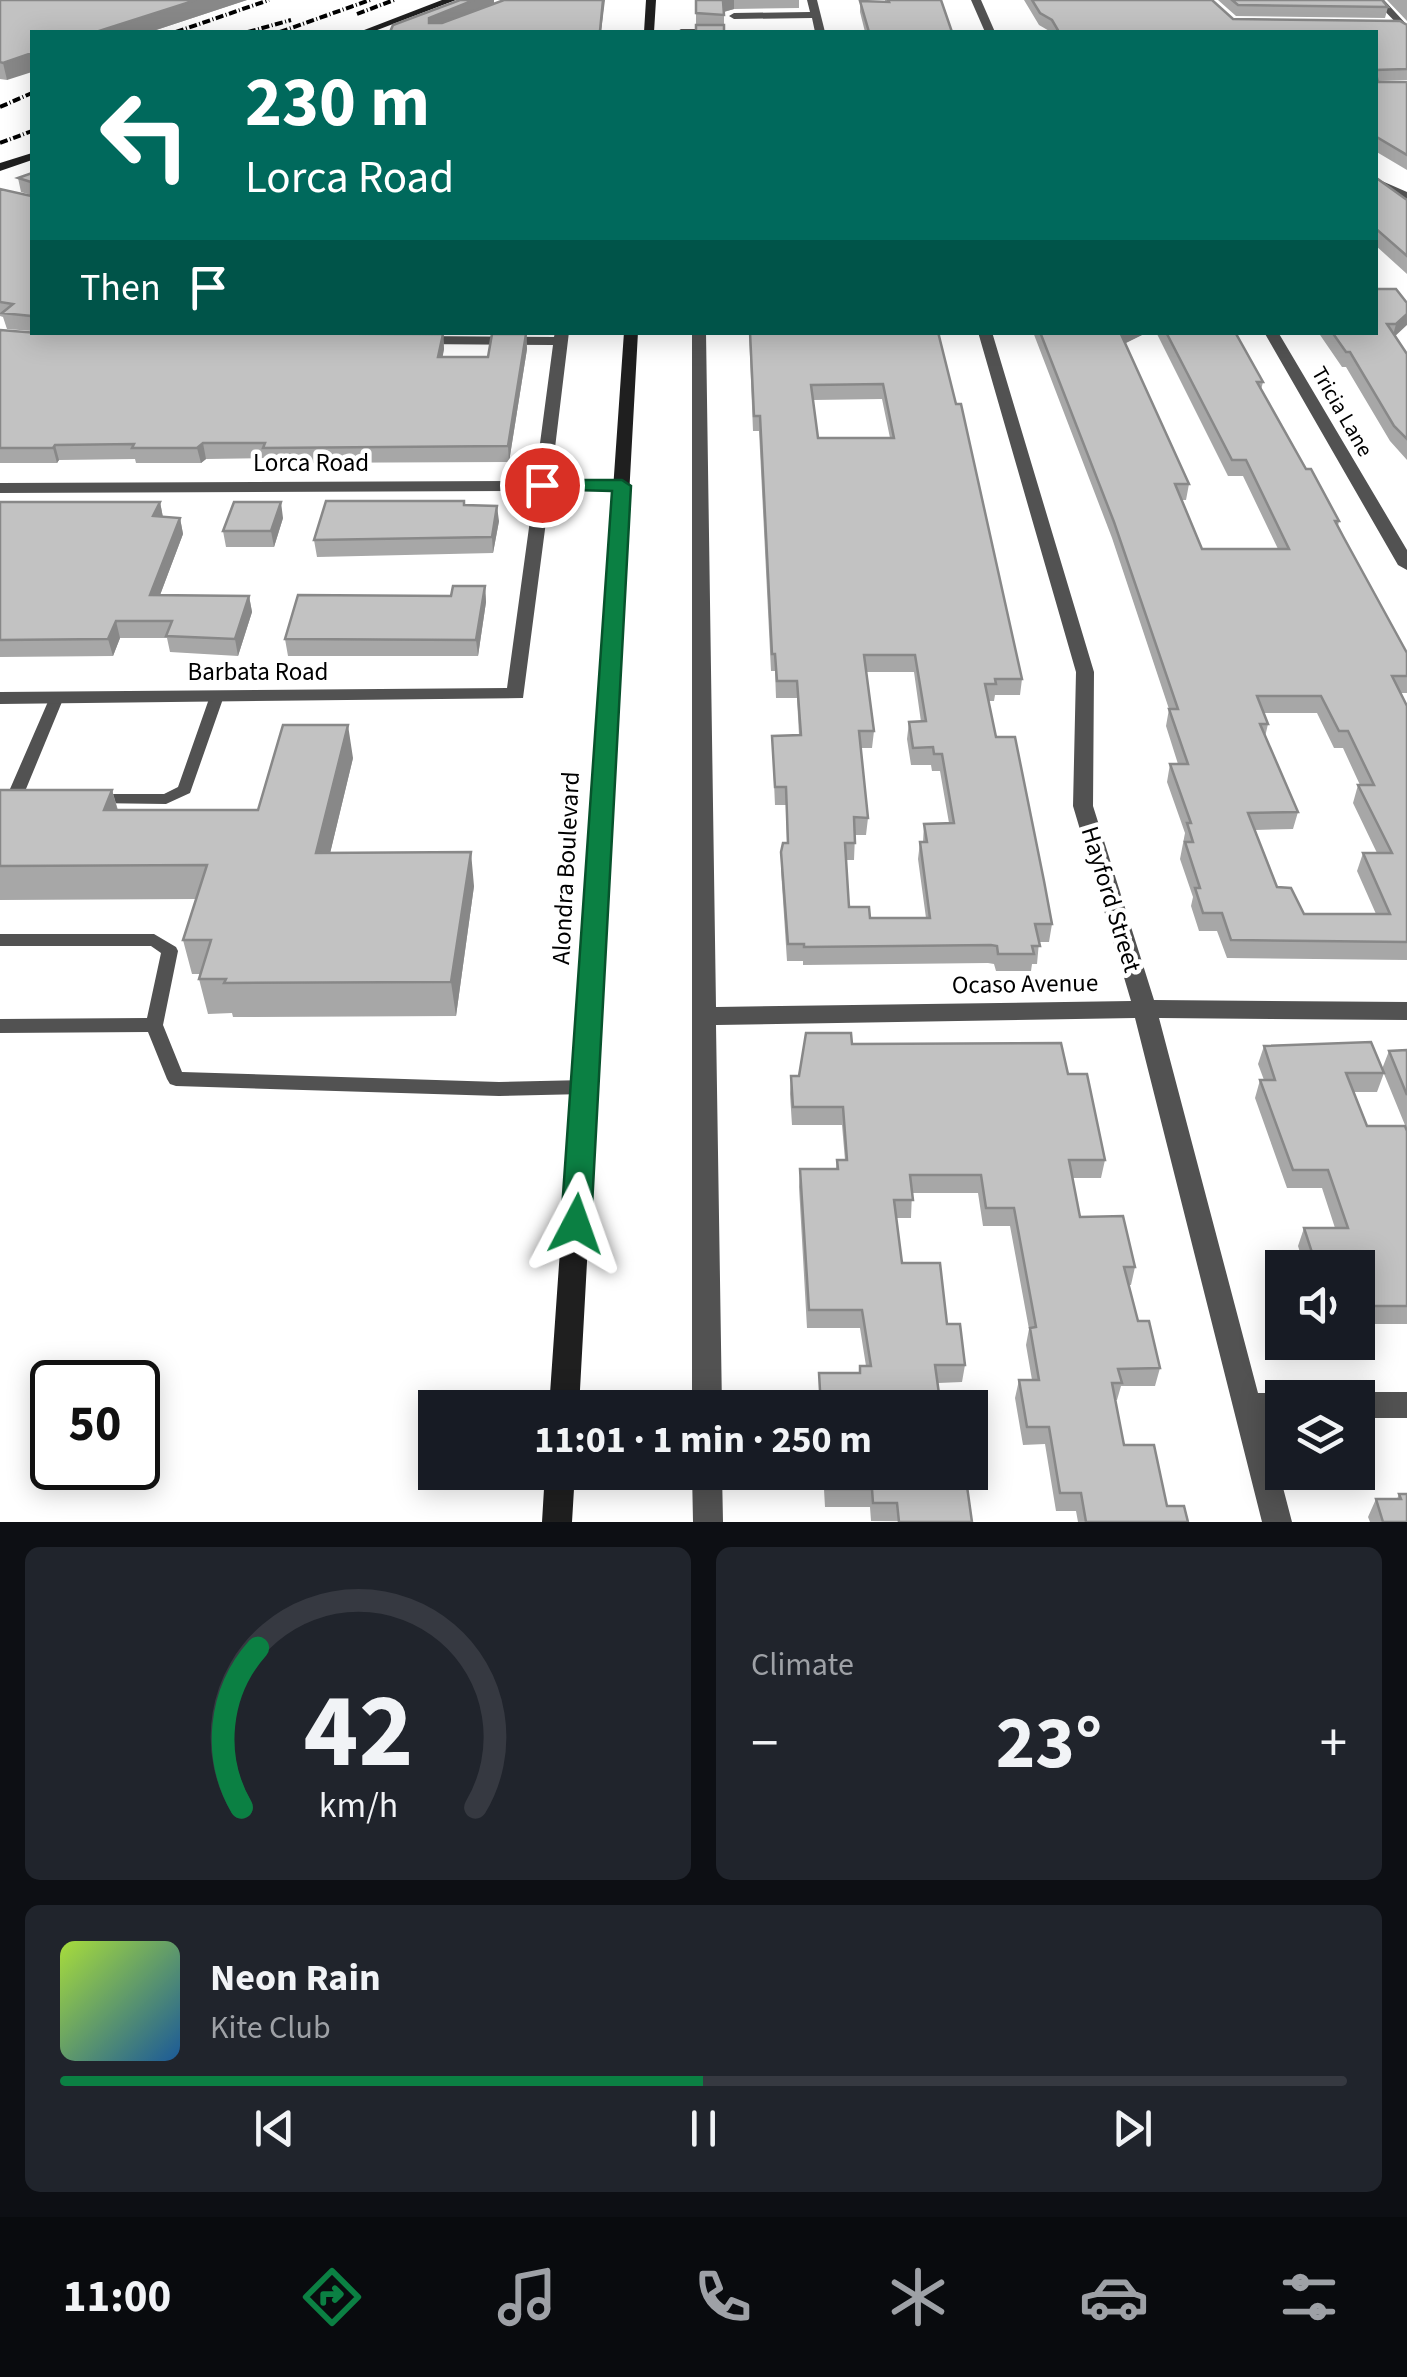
<!DOCTYPE html>
<html lang="en">
<head>
<meta charset="utf-8">
<style>
  :root { --surface:#171b24; --page:#20242c; --text:#f1f3f6; --muted:#9ea1a6; --line:#363941; --accent:#0b8043 }
  body { margin:0; font-family:"Source Sans 3",sans-serif; background:var(--page); color:var(--text); height:100vh; display:flex; flex-direction:column; font-size:38px; white-space:nowrap }
  * { box-sizing:border-box; margin:0 }
  p { font-size:32px; color:var(--muted) }
  .icon { flex:none; width:55px; height:55px; fill:none; stroke:currentColor; stroke-width:2; stroke-linecap:round; stroke-linejoin:round }
  .map { position:relative; height:1522px; overflow:hidden }
  .sheet { display:flex; flex-direction:column; gap:25px; padding:25px; background:#0d0f14; flex:1 }
  .sheet>* { flex:none }
  .guide { position:absolute; left:30px; top:30px; width:1348px; height:305px; border-radius:0px; box-shadow:0 5px 25px #0003; background:#00695c; color:#fff; overflow:hidden }
  .controls { position:absolute; left:1265px; top:1250px; display:grid; gap:20px }
  .controls a { display:grid; place-items:center; width:110px; height:110px; border-radius:0px; background:var(--surface); box-shadow:0 5px 25px #0003; font-size:50px }
  .speed { position:absolute; left:30px; top:1360px; display:flex; gap:20px; font-size:50px; font-weight:700; text-align:center }
  .speed>* { display:grid; place-content:center; width:130px; height:130px; border-radius:50%; background:var(--surface); box-shadow:0 5px 25px #0003; line-height:1 }
  .speed .limit { border:5px solid #111; border-radius:15px; background:#fff; color:#111 }
  .pin { position:absolute; display:grid; place-items:center; width:85px; height:85px; color:#fff; margin:-42px; border:5px solid #fff; border-radius:50%; box-shadow:0 2px 10px #0007 }
  .me { position:absolute; width:110px; margin:-55px; rotate:4deg; stroke-linejoin:round; filter:drop-shadow(0 0 8px #0008) }
  .turn { display:flex; align-items:center; gap:35px; height:210px; padding:0 50px; font-size:45px }
  .turn .icon { width:130px; height:130px; stroke-width:2.5 }
  .turn b { display:block; font-size:70px; line-height:85px }
  .then { display:flex; align-items:center; height:95px; padding:0 50px; background:#0003; gap:20px; font-size:38px }
  .big { font-size:75px; font-weight:700; line-height:1.1 }
  .sheet .tile { flex:1; display:flex; flex-direction:column; justify-content:center; gap:15px; min-width:0; padding:0 35px; border-radius:15px; background:var(--page) }
  .sheet .dial { align-items:center; gap:0 }
  .dial svg { height:260px; overflow:visible; fill:none; stroke:var(--line); stroke-width:7; stroke-linecap:round; text-anchor:middle }
  .dial text { fill:var(--text); stroke:none }
  .song { display:flex; align-items:center; gap:30px }
  .cover { width:120px; height:120px; border-radius:15px; background:linear-gradient(135deg,hsl(80 70% 55%),hsl(210 70% 35%)) }
  .played { height:10px; border-radius:5px; background:linear-gradient(90deg,var(--accent) 50%,var(--line) 50%) }
  .keys { display:flex; justify-content:space-around; direction:ltr }
  .heat { display:flex; justify-content:space-between; align-items:center; font-size:55px; direction:ltr }
  .sheet .tiles { flex:1; display:grid; gap:25px; grid-template-columns:1fr 1fr }
  .tile:last-child { grid-column:span 2 }
  .trip { position:absolute; left:418px; top:1390px; width:570px; height:100px; border-radius:0px; background:var(--surface); box-shadow:0 5px 25px #0003; font-weight:700; line-height:100px; text-align:center }
  .menu { display:flex; height:160px; justify-content:space-around; align-items:center; background:#090b0e; color:var(--muted) }
  .menu .icon { width:70px; height:70px }
  .menu .selected { color:var(--accent) }
  .menu b { font-size:45px; color:var(--text) }
  .map>svg:first-child { display:block }
  .lines { fill:none; stroke-linecap:round; stroke-linejoin:round }
  .service { fill:#525252; fill-rule:evenodd }
  .minor { fill:#525252; fill-rule:evenodd }
  .secondary { fill:#1f1f1f; fill-rule:evenodd }
  .rail { stroke:#000; stroke-width:4; stroke-dasharray:8 2.5 1 2.5; stroke-linecap:butt }
  .wall { fill:#a7a7a7; fill-rule:evenodd }
  .shaded-wall { fill:#888 }
  .building { fill:#c2c2c2; stroke:#888; stroke-width:2.5; fill-rule:evenodd }
  .route { fill:#0b8043; stroke:#07532c; stroke-width:2.5 }
  .labels { text-anchor:middle; stroke-width:9; stroke-linejoin:round; paint-order:stroke }
  .far-street-label { font-size:22px; fill:#000; stroke:#fff }
  .street-label { font-size:25px; fill:#000; stroke:#fff }
</style>
</head>
<body>
<div class="map">
<svg width="1407" height="1522" viewBox="0 0 1407 1522">
  <rect width="100%" height="100%" fill="#fff"/>
  <g class="lines">
    <path class="service" d="M217,692L224,696L190,793L166,804L92,803L89,799L97,794H164L178,787L210,696Z
      M57,693L64,697L26,789L30,794L39,795L42,799L34,804L21,803L10,789L50,697Z
      M0,934H154L176,947L178,951L163,1025L182,1072L499,1082L585,1080L592,1082L594,1087L592,1092L585,1094L499,1096L176,1086L170,1084L167,1079L148,1032L0,1033V1019L147,1018L161,953L151,946H0Z"/>
    <path class="minor" d="M807,0H817L825,32H815L812,18L734,19L729,16L734,13L810,12Z
      M971,0H981L995,32H985Z
      M1374,0H1384L1407,25V34Z
      M681,29H722L727,32H676Z
      M1375,178L1407,192V201L1375,186Z
      M555,332H569L551,481H621L629,486L621,491H550L523,698L0,704V692L507,688L534,491L0,493V483L535,481L553,345L418,344L411,340L418,336L554,337Z
      M692,332H706L716,1007L1131,1001L1073,806L1076,672L978,332H992L1094,672L1093,806L1154,1000L1407,1002V1020L1159,1018L1258,1393H1282L1293,1398H1282V1419H1265L1292,1522H1262L1135,1018L716,1025L722,1408H692Z
      M1264,332H1278L1407,550V570L1398,565Z
      M1358,1392H1407V1418H1358V1398H1347Z
      M692,1472H722L723,1522H693Z"/>
    <path class="secondary" d="M442,0H456L372,32H359Z
      M646,0H656L654,32H644Z
      M32,153V160L0,171V163Z
      M624,332H638L579,1408H549Z
      M545,1472H575L572,1522H542Z"/>
    <path class="rail" d="M357,14L394,0
      M176,32L269,0
      M248,32L291,20
      M280,32L370,0
      M0,107L32,93
      M0,143L32,131"/>
  </g>
  <path class="wall" d="M0,0H247L150,32H32L7,80L0,79Z
    M696,0H799V8L734,9L724,12V32L696,24Z
    M885,0H941L952,32H865L860,12V1H885Z
    M1024,0H1212L1233,19L1407,25V80L1378,81L1407,82V170L1375,151V32H1051L1039,25Z
    M1218,0H1382L1388,7L1385,18L1236,16Z
    M1387,0H1407V21Z
    M32,173V331L7,329L3,317L0,316V189L31,195L21,192L18,178Z
    M1375,177L1407,200V274L1375,245Z
    M1407,303L1395,336L1407,354V460L1390,441L1346,367H1342L1318,332H1375Z
    M0,330L38,333L443,334L444,349L442,357H488L526,334L527,349L509,462L266,463L265,458L206,459L201,463H136L135,459L59,460L57,463H0Z
    M169,332H447V333Z
    M749,332H945L939,336L1022,679L1020,695H995L994,701H989L996,737L1052,924L1049,942H1039L1037,964H1032L1031,971H996L994,964L988,963L803,965V961H787L781,870V852L787,843L786,805H775L772,736L799,735L797,698H776L775,671H771L759,431H753ZM882,399L890,438H818L813,400ZM866,672H914L921,722H909L907,739L911,765H931L932,771H940L949,823L924,824L923,842H920L918,859L926,918H870L849,907L846,860H854L855,835H866L868,818L861,748H872L874,731Z
    M1033,332H1148L1125,343L1189,484L1186,500H1182L1202,549H1278L1243,476H1228L1156,332H1235L1263,382L1261,390L1306,469L1339,521L1338,526L1407,653V693H1400L1407,706V960L1227,958L1217,931H1199L1191,906L1193,897L1180,859L1185,833L1167,782L1170,764H1178L1166,726L1169,709L1112,538ZM1264,713H1317L1334,748H1343L1360,785H1358L1353,803L1377,853H1363L1357,871L1376,914H1304L1277,887L1255,830L1293,829L1298,812L1265,737L1268,724Z
    M0,502H160L163,517L180,518L183,534L160,595L249,596L252,612L238,656L170,652L167,638H120L113,656L0,657Z
    M465,505L499,521L493,553L317,557L314,540Z
    M283,518L274,547H226L223,531Z
    M485,586L486,602L478,656H288L285,639Z
    M353,758L330,853L474,886L456,1016L233,1017L232,1013L208,1014L199,979L201,974H192L183,940L196,899L0,900V790H112L118,810H258Z
    M852,1044L1068,1074L1105,1160L1101,1178H1072L1080,1217L1135,1267L1131,1285H1129L1138,1321L1160,1368L1155,1386H1121L1117,1400H1115L1124,1445L1167,1506L1188,1522H1078L1076,1511H1056L1045,1444L1023,1445L1015,1398L1019,1380H1032L1026,1345L1029,1329L1010,1226H983L978,1193H912L911,1218H896L902,1263L947,1324L965,1365L962,1382L938,1383L941,1408H819V1373H859L860,1366H866L860,1328H807L799,1187L800,1169H836L837,1160H845L842,1125H792L790,1094L791,1076H799Z
    M1264,1046L1384,1073L1377,1092H1353L1367,1126L1407,1131V1324H1358V1268H1305L1298,1246L1304,1228H1335L1322,1188H1287L1255,1098L1260,1080H1264L1258,1064Z
    M1407,1050V1130L1382,1069L1389,1051Z
    M823,1472H965L972,1522L871,1521L870,1507H825Z
    M1399,1494L1407,1522H1370L1368,1517L1376,1499H1397Z"/>
  <path class="shaded-wall" d="M196,0H247L150,32H96Z
    M474,0H494V4L430,30L429,18Z
    M603,0H605L601,32H600Z
    M728,0H734V9L723,12V1Z
    M32,53V72L7,80L3,63Z
    M1407,314V325L1392,339L1396,324Z
    M1120,332H1148L1118,347Z
    M443,334L444,349L440,372L438,357Z
    M526,334L527,349L509,462L508,446Z
    M203,443L206,459L201,463L197,448Z
    M55,445L59,460L57,463L53,448Z
    M160,502L163,518L153,516Z
    M281,502L283,518L274,547L271,531Z
    M497,506L499,521L493,553L492,537Z
    M180,518L183,534L154,611L150,595Z
    M485,586L486,602L478,656L476,640Z
    M249,596L252,612L238,656L235,639Z
    M116,621L120,638L113,656L108,639Z
    M348,725L353,758L322,887L316,853Z
    M112,790L121,823L104,810Z
    M471,852L474,886L456,1016L451,982Z"/>
  <path class="building" d="M0,0H196L96,32H32V53L3,63L0,62Z
    M460,0H474L429,18V23H442L504,0H603L600,31L390,32L393,25Z
    M696,0H728L723,1L724,15L696,13Z
    M888,0H941L952,32H869L860,1L889,2Z
    M1032,0H1212L1233,19L1400,21L1407,25V69L1375,70L1378,82H1407V155L1375,136V32H1059L1052,20L1040,13Z
    M1232,0H1382L1388,7L1238,5Z
    M696,25H724V32H696Z
    M32,173V316L2,313L13,304L0,302V189L31,196V182L18,178Z
    M1375,177L1407,200V256L1375,228Z
    M1375,289H1396L1407,303V314L1396,324H1387L1407,354V439L1394,426L1350,352H1346L1332,332H1375Z
    M0,330L38,333L443,334L438,357H488L492,334H526L508,446L263,448L265,443H203L197,448H132L134,444L55,445L53,448H0Z
    M750,332H938L956,404H961L1022,679H995L996,684H985L996,737H1015L1044,881L1052,924H1035L1040,946H1032L1034,954H998L997,946L991,945L804,947V944H788L781,852L783,843H788L786,787H775L772,736L801,735L797,681H777L775,654H772L760,416H754ZM883,384L894,438H818L811,385ZM864,655H915L926,721L909,722L913,748L933,747L934,754H942L954,823L924,824L927,842H920L930,918H870L869,907H849L845,843H855L854,817L868,818L859,731H874Z
    M1040,332H1120L1189,484H1175L1202,549H1289L1246,460H1232L1166,332H1235L1263,382H1257L1306,469H1311L1339,521H1335L1344,538L1407,653V676H1392L1407,706V942L1231,940L1222,913H1203L1195,888H1200L1185,842H1193L1187,823H1191L1170,764H1188L1169,709H1178L1114,522ZM1257,696H1321L1339,731H1348L1374,785H1358L1392,853H1363L1390,914H1304L1291,888L1277,887L1248,813L1298,812L1260,724H1268Z
    M326,501H464V505L497,506L492,537L314,540Z
    M0,502H160L153,516L180,518L150,595L249,596L235,639L166,636L172,621H116L108,639L0,640Z
    M234,502H281L271,531H223Z
    M453,586H485L476,640L285,639L298,595L451,596Z
    M283,725H348L316,853L471,852L451,982L224,983L226,979H199L211,940H183L207,865L0,866V790H112L104,810H258Z
    M806,1033H851L852,1044L1061,1043L1068,1074H1087L1105,1160H1069L1080,1217L1123,1216L1135,1267H1124L1138,1321H1149L1160,1368L1118,1369L1122,1383H1112L1124,1445H1154L1167,1506H1184L1188,1522H1086L1081,1493H1060L1049,1427H1027L1019,1380H1039L1030,1328L1036,1327L1014,1208H986L981,1175H910L913,1200H894L902,1263H940L947,1324H960L965,1365H935L941,1408H821L819,1373H860V1366H871L862,1310H809L800,1169H838L837,1160H847L843,1107H793L791,1076H799Z
    M1371,1042L1384,1073H1346L1367,1126H1405L1407,1131V1306H1362L1358,1295V1268H1317L1304,1228H1348L1328,1170H1293L1260,1080H1275L1264,1046Z
    M1407,1050V1095L1389,1051Z
    M825,1472H965L972,1522H899L897,1503H873L872,1489H826Z
    M1399,1494H1407V1522H1383L1376,1499H1401Z"/>
  <path class="route" d="M542,480H622L631,486L591,1224L586,1232L576,1236L565,1232L561,1224L612,491L536,489V481Z"/>
  <g class="labels">
    <g class="far-street-label">
      <text transform="translate(1343 411) rotate(60)" y="8">Tricia Lane</text>
    </g>
    <g class="street-label">
      <text x="311" y="471">Lorca Road</text>
      <text x="258" y="680">Barbata Road</text>
      <text transform="translate(565 868) rotate(-87)" y="9">Alondra Boulevard</text>
      <text transform="translate(1112 899) rotate(73)" y="9">Hayford Street</text>
      <text transform="translate(1025 983) rotate(-1)" y="9">Ocaso Avenue</text>
    </g>
  </g>
</svg>
<div class="controls">
<a><svg class="icon" aria-label="sound" viewBox="0 0 24 24"><path d="M4 9h4l5-4v14l-5-4H4zM17 9q2 3 0 6"/></svg></a>
<a><svg class="icon" aria-label="layers" viewBox="0 0 24 24"><path d="M12 4l9 5-9 5-9-5zM3 14l9 5 9-5"/></svg></a>
</div>
<div class="speed"><div class="limit">50</div></div>
<div class="pin" style="left:542px;top:485px;background:#d93025"><svg class="icon" aria-label="arrive" viewBox="0 0 24 24"><path d="M6 21V4h12l-3 4 3 4H6"/></svg></div>
<svg class="me" style="left:576px;top:1224px" viewBox="-20 -20 40 40"><path d="M0-17L14 15 0 8-14 15z" fill="#0b8043" stroke="#fff" stroke-width="4"/></svg>
<div class="trip">11:01 · 1 min · 250 m</div>
<div class="guide">
<div class="turn"><svg class="icon" aria-label="left" viewBox="0 0 24 24"><path d="M17 20v-9H6M10 6l-5 5 5 5"/></svg><div><b>230 m</b>Lorca Road</div></div>
<div class="then">Then<svg class="icon" aria-label="arrive" viewBox="0 0 24 24"><path d="M6 21V4h12l-3 4 3 4H6"/></svg></div>
</div>
</div>
<section class="sheet">
<div class="tiles">
<div class="tile dial"><svg viewBox="0 0 100 80">
<path d="M14 69A42 42 0 1 1 86 69"/>
<path d="M14 69A42 42 0 0 1 19 20" stroke="#0b8043"/>
<text x="50" y="56" font-size="32" font-weight="700">42</text>
<text x="50" y="72" font-size="11">km/h</text>
</svg></div>
<div class="tile"><p>Climate</p>
<div class="heat"><a>−</a><b class="big">23°</b><a>+</a></div>
</div>
<div class="tile">
<div class="song"><i class="cover"></i><div><b>Neon Rain</b><p>Kite Club</p></div></div>
<div class="played"></div>
<div class="keys"><svg class="icon" aria-label="previous" viewBox="0 0 24 24"><path d="M18 5L8 12l10 7zM5 5v14"/></svg><svg class="icon" aria-label="pause" viewBox="0 0 24 24"><path d="M8 5v14M16 5v14"/></svg><svg class="icon" aria-label="next" viewBox="0 0 24 24"><path d="M6 5l10 7-10 7zM19 5v14"/></svg></div>
</div>
</div>
</section>
<nav class="menu">
<b>11:00</b>
<svg class="icon selected" aria-label="directions" viewBox="0 0 24 24"><path d="M12 3l9 9-9 9-9-9zM9 14v-3h6M13 9l2 2-2 2"/></svg>
<svg class="icon" aria-label="music" viewBox="0 0 24 24"><path d="M9 18V5l10-2v13"/><circle cx="6" cy="18" r="3"/><circle cx="16" cy="16" r="3"/></svg>
<svg class="icon" aria-label="phone" viewBox="0 0 24 24"><path d="M5 4h4l2 5-3 2q2 4 5 5l2-3 5 2v4C11 20 4 13 5 4z"/></svg>
<svg class="icon" aria-label="climate" viewBox="0 0 24 24"><path d="M12 3v18M4 7l16 10M4 17L20 7"/></svg>
<svg class="icon" aria-label="car" viewBox="0 0 24 24"><path d="M5 17H2v-5l4-1 3-4h7l3 4 3 1v5h-3M9 17h6M6 11h13"/><circle cx="7" cy="17" r="2"/><circle cx="17" cy="17" r="2"/></svg>
<svg class="icon" aria-label="filters" viewBox="0 0 24 24"><path d="M4 7h16M4 17h16"/><circle cx="9" cy="7" r="2"/><circle cx="15" cy="17" r="2"/></svg>
</nav>
</body>
</html>
